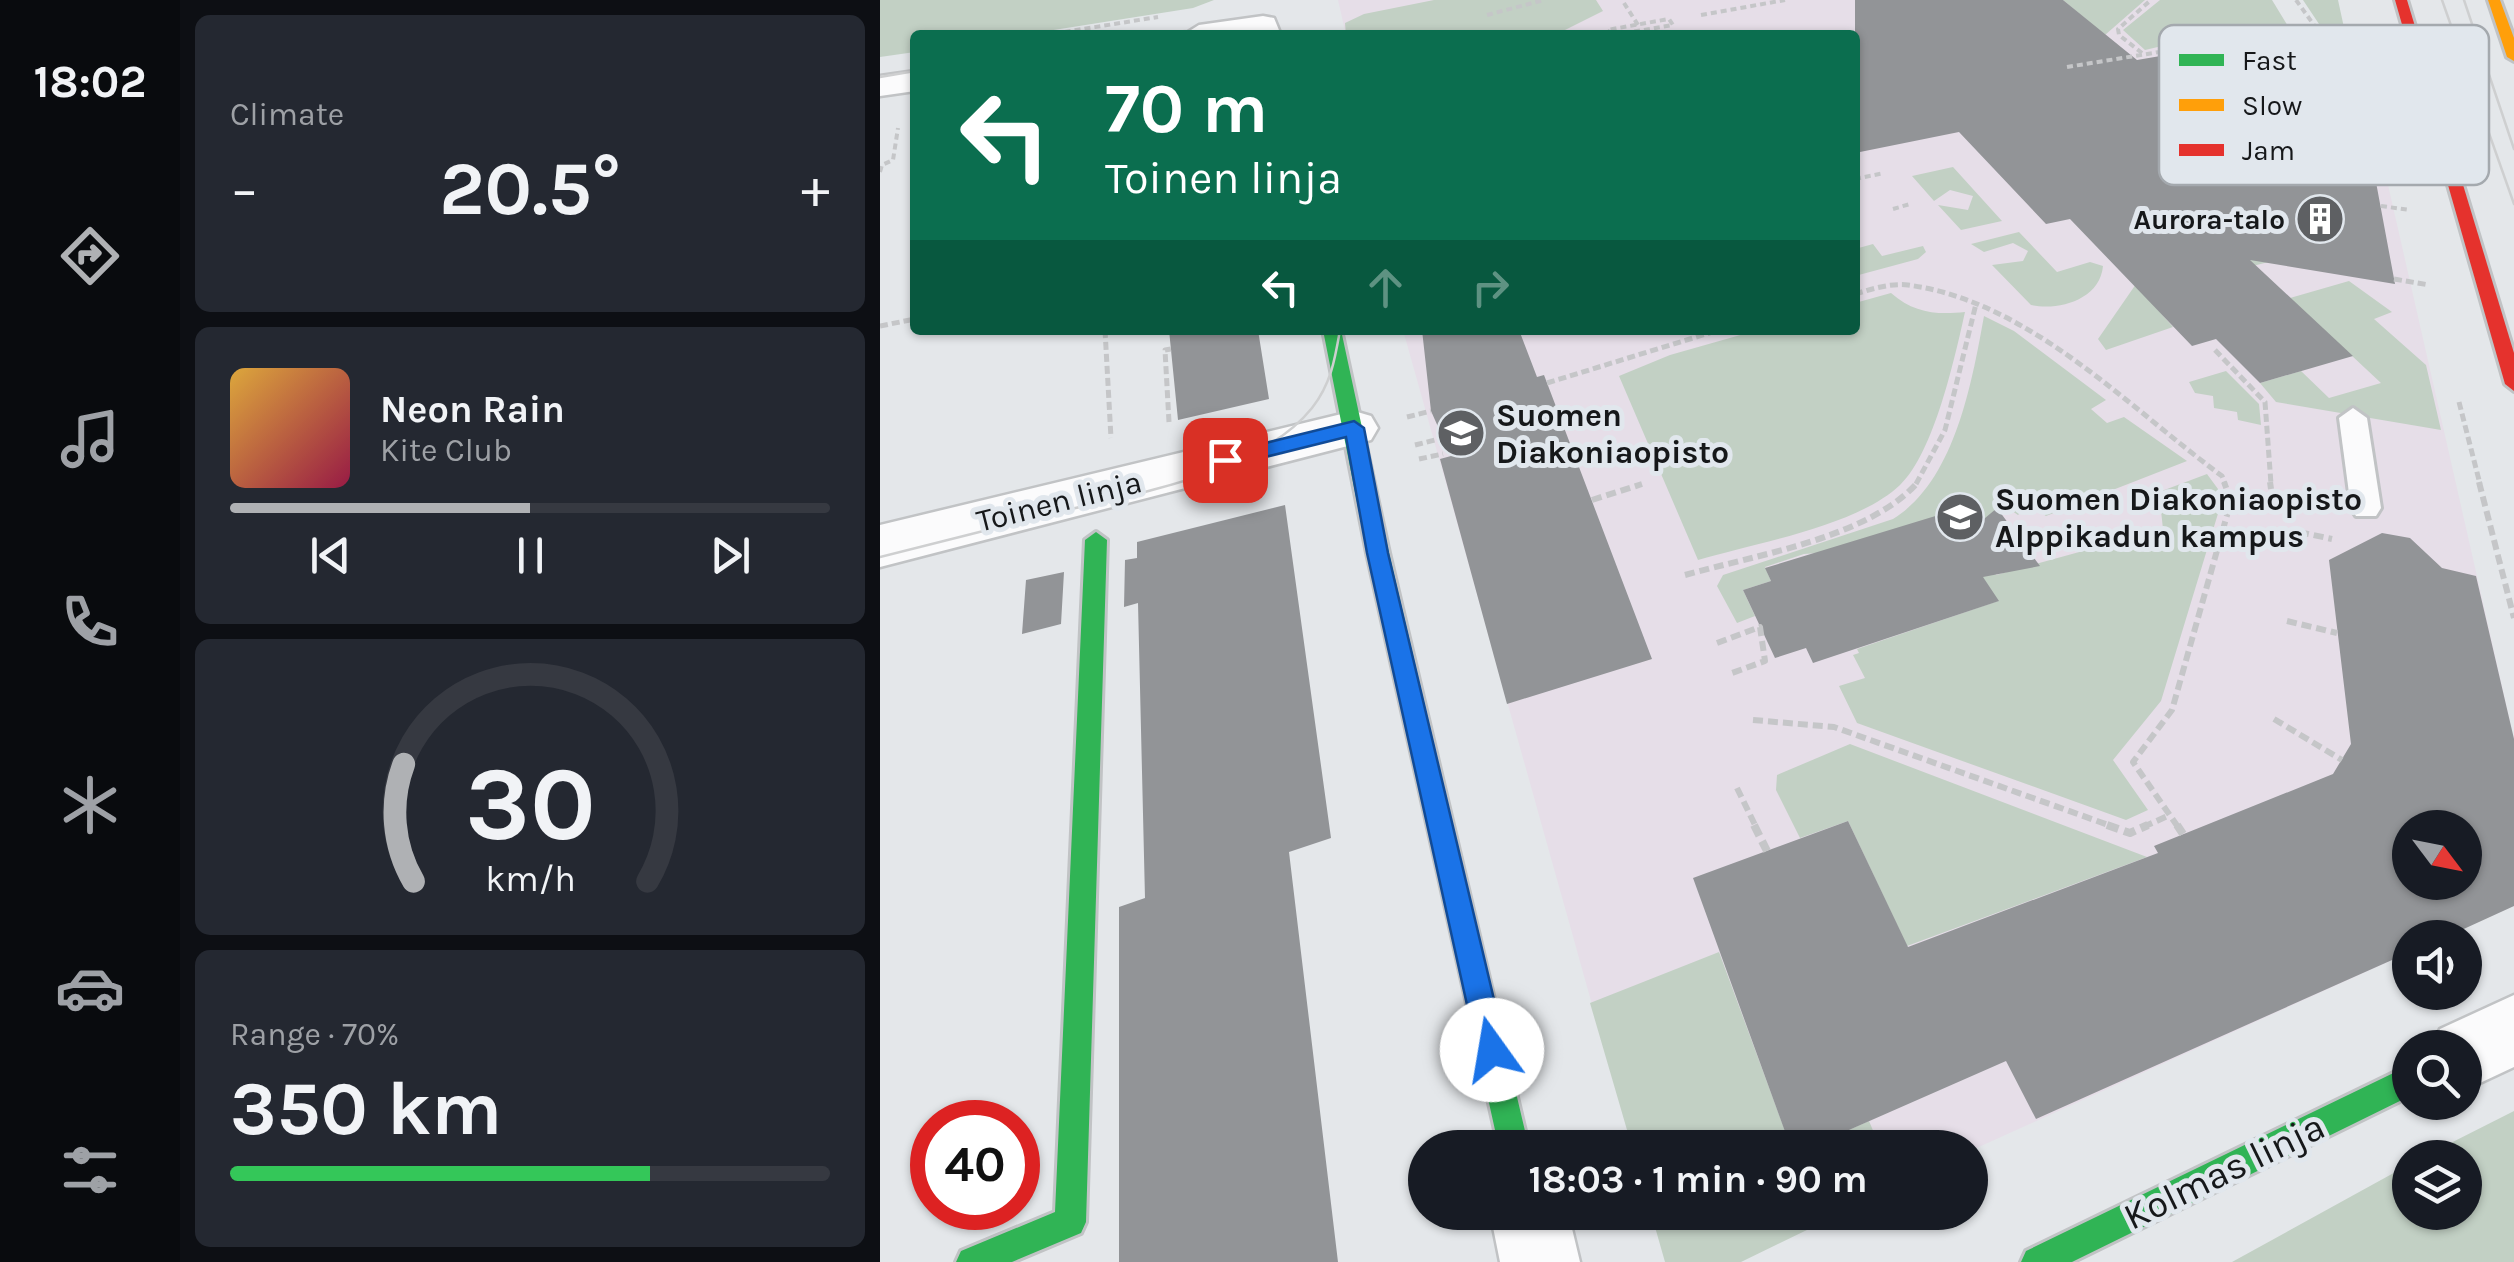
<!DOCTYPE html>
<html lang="en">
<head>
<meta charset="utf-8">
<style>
  :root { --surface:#171b24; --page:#242831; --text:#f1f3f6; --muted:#9ea1a6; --line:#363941; --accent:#afb1b4 }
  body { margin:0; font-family:Karla,sans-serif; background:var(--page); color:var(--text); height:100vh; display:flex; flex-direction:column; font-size:38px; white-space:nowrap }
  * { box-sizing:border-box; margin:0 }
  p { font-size:32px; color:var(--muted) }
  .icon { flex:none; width:55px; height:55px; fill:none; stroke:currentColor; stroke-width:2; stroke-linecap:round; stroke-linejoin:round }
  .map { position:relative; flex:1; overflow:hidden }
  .drawer { display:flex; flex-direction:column; gap:15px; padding:15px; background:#0d0f14; width:700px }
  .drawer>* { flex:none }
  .banner { position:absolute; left:30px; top:30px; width:950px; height:305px; border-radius:10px; box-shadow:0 2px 8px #0004; background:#0b6e4f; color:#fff; overflow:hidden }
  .needle { width:65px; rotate:122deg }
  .buttons { position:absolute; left:1512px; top:810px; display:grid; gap:20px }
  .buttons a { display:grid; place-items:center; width:90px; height:90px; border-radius:50%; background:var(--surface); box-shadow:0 2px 8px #0004; font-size:50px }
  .speed { position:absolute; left:30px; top:1100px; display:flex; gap:20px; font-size:50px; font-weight:700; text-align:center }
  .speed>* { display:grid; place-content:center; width:130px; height:130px; border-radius:50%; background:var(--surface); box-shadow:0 2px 8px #0004; line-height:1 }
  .speed .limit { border:15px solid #d22; background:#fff; color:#111 }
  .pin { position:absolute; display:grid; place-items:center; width:85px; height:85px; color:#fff; margin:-42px; border-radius:20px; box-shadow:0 5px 15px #0006 }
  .me { position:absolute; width:110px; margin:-55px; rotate:347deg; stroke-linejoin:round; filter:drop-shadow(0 0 8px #0008) }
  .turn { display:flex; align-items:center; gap:35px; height:210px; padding:0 30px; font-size:45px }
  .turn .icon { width:130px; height:130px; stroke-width:2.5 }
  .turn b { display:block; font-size:70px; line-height:85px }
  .lanes { display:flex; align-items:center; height:95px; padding:0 30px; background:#0003; justify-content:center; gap:50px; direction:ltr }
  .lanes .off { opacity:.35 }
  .big { font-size:75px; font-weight:700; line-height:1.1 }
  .drawer .tile { flex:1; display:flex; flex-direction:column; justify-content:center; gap:15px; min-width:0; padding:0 35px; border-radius:15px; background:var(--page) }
  .drawer .dial { align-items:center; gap:0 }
  .dial svg { height:260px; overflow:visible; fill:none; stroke:var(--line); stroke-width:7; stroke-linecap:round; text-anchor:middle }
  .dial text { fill:var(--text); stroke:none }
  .song { display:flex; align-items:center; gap:30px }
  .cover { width:120px; height:120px; border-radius:15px; background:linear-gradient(135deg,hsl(40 70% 55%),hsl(340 70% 35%)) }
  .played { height:10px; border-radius:5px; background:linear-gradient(90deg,var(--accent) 50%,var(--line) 50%) }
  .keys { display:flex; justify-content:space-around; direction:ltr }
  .heat { display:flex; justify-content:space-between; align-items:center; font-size:55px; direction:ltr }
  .charge { height:15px; border-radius:8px; background:linear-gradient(90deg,#34c759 70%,var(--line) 0) }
  .trip { position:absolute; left:528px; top:1130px; width:580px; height:100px; border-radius:50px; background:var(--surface); box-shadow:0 2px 8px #0004; font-weight:700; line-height:100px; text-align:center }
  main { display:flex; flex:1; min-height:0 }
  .dock { display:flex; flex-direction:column; width:180px; justify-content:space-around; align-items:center; background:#090b0e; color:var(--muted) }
  .dock .icon { width:70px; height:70px }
  .dock .current { color:var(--accent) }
  .dock b { font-size:45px; color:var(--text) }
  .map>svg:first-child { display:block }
  .education { fill:#e6dee8; fill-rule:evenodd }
  .green { fill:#c2d0c4 }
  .building { fill:#929497; fill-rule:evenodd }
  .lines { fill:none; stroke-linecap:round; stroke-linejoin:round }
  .lane-casing { stroke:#c1c3c5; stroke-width:6 }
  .street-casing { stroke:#c1c3c5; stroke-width:5 }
  .fast-casing { stroke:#c1c3c5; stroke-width:6 }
  .slow-casing { stroke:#c1c3c5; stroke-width:6 }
  .jam-casing { stroke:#c1c3c5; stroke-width:6 }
  .path-far3 { stroke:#c5c6c8; stroke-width:4; stroke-dasharray:6 4; stroke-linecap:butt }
  .path-far2 { stroke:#c5c6c8; stroke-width:5; stroke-dasharray:8 4; stroke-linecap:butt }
  .path-far1 { stroke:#c5c6c8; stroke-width:6; stroke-dasharray:10 5; stroke-linecap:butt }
  .path { stroke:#c5c6c8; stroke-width:8; stroke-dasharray:12 6; stroke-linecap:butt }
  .lane { fill:#fbfbfc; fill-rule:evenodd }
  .street { fill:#fbfbfc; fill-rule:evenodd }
  .fast { fill:#30b455; fill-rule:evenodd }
  .slow { fill:#ff9f0a; fill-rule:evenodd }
  .jam { fill:#e5322d; fill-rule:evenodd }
  .tram { stroke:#cecfd0; stroke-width:2.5 }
  .route { fill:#1a73e8; stroke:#114b97; stroke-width:2.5 }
  .labels { text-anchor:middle; stroke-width:10; stroke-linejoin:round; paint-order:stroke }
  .far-poi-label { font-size:28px; font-weight:bold; fill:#16181a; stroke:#e1e7ed; text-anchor:end }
  .poi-label { font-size:32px; font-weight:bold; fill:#16181a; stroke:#e1e7ed; text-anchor:start }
  .street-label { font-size:32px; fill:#16181a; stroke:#e1e7ed }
  .near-street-label { font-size:38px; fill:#16181a; stroke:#e1e7ed }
  .key { fill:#e1e7ed; stroke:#a4a9ae; stroke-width:2.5 }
  .key-label { font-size:28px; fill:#16181a }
</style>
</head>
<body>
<main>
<nav class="dock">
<b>18:02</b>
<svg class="icon current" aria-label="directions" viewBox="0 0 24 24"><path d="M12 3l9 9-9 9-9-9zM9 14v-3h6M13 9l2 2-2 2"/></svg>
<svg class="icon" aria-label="music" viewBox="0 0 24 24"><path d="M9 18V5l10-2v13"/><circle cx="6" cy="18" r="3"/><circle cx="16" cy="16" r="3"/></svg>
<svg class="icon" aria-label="phone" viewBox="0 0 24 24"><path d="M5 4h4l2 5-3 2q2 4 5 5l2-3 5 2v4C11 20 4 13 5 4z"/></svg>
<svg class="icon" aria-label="climate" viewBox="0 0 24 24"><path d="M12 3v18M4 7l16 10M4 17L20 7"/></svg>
<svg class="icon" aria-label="car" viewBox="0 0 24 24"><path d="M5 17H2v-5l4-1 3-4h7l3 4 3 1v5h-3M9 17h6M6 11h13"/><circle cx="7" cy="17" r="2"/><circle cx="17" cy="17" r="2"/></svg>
<svg class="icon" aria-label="filters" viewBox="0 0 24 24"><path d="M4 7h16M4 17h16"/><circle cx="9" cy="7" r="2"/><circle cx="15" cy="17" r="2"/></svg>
</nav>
<section class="drawer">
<div class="tile"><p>Climate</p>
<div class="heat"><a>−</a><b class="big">20.5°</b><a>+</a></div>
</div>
<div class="tile">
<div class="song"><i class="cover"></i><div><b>Neon Rain</b><p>Kite Club</p></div></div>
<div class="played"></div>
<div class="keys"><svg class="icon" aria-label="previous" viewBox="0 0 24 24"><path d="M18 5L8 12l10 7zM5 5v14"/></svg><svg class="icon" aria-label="pause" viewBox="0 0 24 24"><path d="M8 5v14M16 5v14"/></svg><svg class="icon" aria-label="next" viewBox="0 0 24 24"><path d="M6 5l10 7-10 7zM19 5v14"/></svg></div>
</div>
<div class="tile dial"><svg viewBox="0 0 100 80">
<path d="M14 69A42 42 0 1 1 86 69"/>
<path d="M14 69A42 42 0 0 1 11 33" stroke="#afb1b4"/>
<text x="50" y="56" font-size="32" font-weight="700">30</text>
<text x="50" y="72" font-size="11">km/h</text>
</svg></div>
<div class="tile"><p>Range · 70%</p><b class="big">350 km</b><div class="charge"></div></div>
</section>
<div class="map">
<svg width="1634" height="1262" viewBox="0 0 1634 1262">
  <rect width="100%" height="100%" fill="#e4e7ea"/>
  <path class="education" d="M458,0H1392L1409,28L1417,29L1436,53L1481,66L1634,739V906L1564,937L1530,938V952L1090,1151L752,1147L523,330H975V35H466ZM1530,828H1585V882H1530Z"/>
  <path class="green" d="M0,0H334L313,8L142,35H35V52L0,57Z
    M554,0H716L723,11L675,35H466L465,23L484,14Z
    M1183,0H1265L1225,35Z
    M1280,0H1392L1409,28L1417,29L1436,54L1481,66L1490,115L1453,122L1341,40L1299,42L1265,50L1243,30Z
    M1423,0H1458L1468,46L1451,42Z
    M1073,167L1122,221L1081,230L1058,205L1088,210L1093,196L1070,190L1054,201L1032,176Z
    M1139,232L1177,272L1210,262L1223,266C1220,300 1178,311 1151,305L1112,265L1143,261L1148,251L1133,243L1104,252L1091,244Z
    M993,244L1002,256L1043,246L1046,252L1038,259L975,276V249Z
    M1367,247L1404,258L1264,294L1293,327L1226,350L1218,339L1274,258Z
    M1469,281L1512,312L1494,319L1546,365L1561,430L1396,402L1380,383L1421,371L1449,398L1501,383L1410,298Z
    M1011,293C1034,313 1056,315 1085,312C1075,357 1054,453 1020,485C977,526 876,543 818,560L739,376L790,355L878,330H975V303Z
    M1104,316L1134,331L1226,400L1211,409L1227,423L1244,417L1307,461L1166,516L1149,505L1138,515L1122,504L1124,508L1100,530L1101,542L924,554L885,567L891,581L863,590L875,616L857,623L837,586L843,575L1013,519C1075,481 1092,382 1104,316Z
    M1346,371L1379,404L1381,425L1358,420L1357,412L1334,408L1333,396L1315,393L1309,382Z
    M1327,474L1338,489L1340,507L1281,701L1233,760L1268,810L1246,820L977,723L959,686L985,678L973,655L979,653L977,649L1118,601L1092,561L1104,557L1116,575L1283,529L1279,492Z
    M970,744L1267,857L1027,946L968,821L920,838L896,790L897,775Z
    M839,952L911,1147H752L710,1003Z
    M1634,1111V1262H1352L1530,1164V1212H1585V1158L1543,1157Z
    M989,1121L1000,1147L928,1148Z
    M771,1213V1212L962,1213L861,1262H785Z"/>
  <path class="building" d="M975,0H1183L1257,60L1339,46L1399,92L1407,90L1490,150L1515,284L1370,260L1473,356L1380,383L1336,339L1312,346L1190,219L1166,224L1079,132L975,153Z
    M289,330H378L389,399L298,420Z
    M542,330H639L657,377L664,375L772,659L627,704L560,459L571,456L551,411Z
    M405,505L451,838L409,852L458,1262H239V907L265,898L258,603L244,607L245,560L257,558V542Z
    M1117,508L1160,566L1103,577L1119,601L933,663L926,648L895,658L863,590L891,581L885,568L1062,514L1079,540Z
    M1502,533L1530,538L1562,568L1596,576L1634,739V906L1564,938H1530V952L1156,1119L1126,1061L928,1148H911L813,878L968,821L1028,947L1278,853L1274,846L1453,774L1471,744L1449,560ZM1530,828H1585V882H1530Z
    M184,572L181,624L142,634L146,580Z"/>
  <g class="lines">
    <g class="lane-casing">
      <path id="lane" d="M1473,408L1487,418L1501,508L1496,516H1476L1471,508L1459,418Z"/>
    </g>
    <g class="street-casing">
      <path id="street" d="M383,16L394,18L401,35H303L319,25Z
        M35,71V91L0,96V76Z
        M474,411L491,416L498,428L491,440L0,567V525Z
        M1634,995V1067L1585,1090V1048H1552L1560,1029Z
        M610,1212H688L700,1262H620Z"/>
    </g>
    <g class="fast-casing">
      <path id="fast" d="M443,330H461L509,553L649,1148H619L487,553Z
        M216,532L227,540L206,1222L201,1233L132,1262H76L81,1251L175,1212L205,540Z
        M1530,1065V1096L1192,1262H1141L1146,1251Z"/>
    </g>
    <g class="slow-casing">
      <path id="slow" d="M1608,0H1620L1634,38V61L1627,57Z"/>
    </g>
    <g class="jam-casing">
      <path id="jam" d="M1515,0H1527L1634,353V391L1625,384Z"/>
    </g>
    <path class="path-far3" d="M1416,0L1449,46L1485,53
      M744,3L758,25
      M607,15L664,0
      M821,15L905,0
      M165,35L278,17
      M731,35L727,30L789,19L793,25L734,35
      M1262,53L1239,35L1238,29L1271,0
      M1187,67L1341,42L1399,86
      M0,172L2,165L13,160L18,128
      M975,179L1004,173
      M1501,206L1530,210
      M1013,209L1030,204"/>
    <path class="path-far2" d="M1514,279L1549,285
      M975,294C992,289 1010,283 1028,285C1149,301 1248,407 1342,476L1345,484
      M0,326L35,319
      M225,330L231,438
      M1335,350L1385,402L1391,484
      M667,383L839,330
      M1579,402L1600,484
      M527,417L551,411
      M289,422L285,350L291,349
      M535,445L559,439
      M539,459L563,454
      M1036,484L1065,430L1096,304"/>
    <path class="path-far1" d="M1390,482L1391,489
      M1599,482L1634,618
      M712,500L762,484
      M1419,532L1452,539
      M805,575C875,555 989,538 1038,482
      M1407,621L1457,633
      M837,643L880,627L885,661L852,673
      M1394,719L1462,760
      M873,720L954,727L1234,827
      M857,788L876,827
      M1263,827L1290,815
      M1298,827L1253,762L1292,710L1351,501L1344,482"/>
    <path class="path" d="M874,825L887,851
      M1227,825L1250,833L1268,825
      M1297,825L1303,834"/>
    <use href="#lane" class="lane"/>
    <use href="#street" class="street"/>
    <use href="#fast" class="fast"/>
    <use href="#slow" class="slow"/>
    <use href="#jam" class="jam"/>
    <path class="tram" d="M1562,0L1634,204
      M1584,0L1634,149
      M266,35L305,31L354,35
      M0,77L35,71
      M0,557C60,542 119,527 179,512C257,493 379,474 432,408C451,384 455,359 460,330"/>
  </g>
  <path class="route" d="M474,421L484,428L508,553L626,1050L622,1060L612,1064L601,1060L597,1050L487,553L466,437L345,467L335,460L345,453Z"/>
  <defs>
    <g id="building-disc" transform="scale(2.5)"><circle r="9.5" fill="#5e6063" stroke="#e1e7ed"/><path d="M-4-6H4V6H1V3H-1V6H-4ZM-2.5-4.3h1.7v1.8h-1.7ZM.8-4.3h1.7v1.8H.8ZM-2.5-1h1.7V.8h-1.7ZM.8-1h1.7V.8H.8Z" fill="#fff"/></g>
    <g id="school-disc" transform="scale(2.5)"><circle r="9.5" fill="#5e6063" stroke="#e1e7ed"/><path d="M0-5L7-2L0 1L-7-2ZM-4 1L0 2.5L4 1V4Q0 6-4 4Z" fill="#fff"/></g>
  </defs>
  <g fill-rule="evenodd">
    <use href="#building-disc" x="1440" y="219"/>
    <use href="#school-disc" x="581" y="433"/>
    <use href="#school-disc" x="1080" y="517"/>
  </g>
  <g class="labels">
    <g class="far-poi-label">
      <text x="1405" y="229">Aurora-talo</text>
    </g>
    <g class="poi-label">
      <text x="616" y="426">Suomen<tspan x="616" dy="37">Diakoniaopisto</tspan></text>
      <text x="1115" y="510">Suomen Diakoniaopisto<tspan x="1115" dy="37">Alppikadun kampus</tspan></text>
    </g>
    <g class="street-label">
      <text transform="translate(179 501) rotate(-14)" y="11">Toinen linja</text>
    </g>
    <g class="near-street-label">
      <text transform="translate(1344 1171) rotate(-26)" y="13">Kolmas linja</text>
    </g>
  </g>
  <rect x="1279" y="25" width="330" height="160" rx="15" class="key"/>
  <rect x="1299" y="54" width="45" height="12" fill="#30b455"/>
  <rect x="1299" y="99" width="45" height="12" fill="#ff9f0a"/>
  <rect x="1299" y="144" width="45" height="12" fill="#e5322d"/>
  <g class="key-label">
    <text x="1362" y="70">Fast</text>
    <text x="1362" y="115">Slow</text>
    <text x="1362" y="160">Jam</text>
  </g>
</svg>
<div class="buttons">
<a><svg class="needle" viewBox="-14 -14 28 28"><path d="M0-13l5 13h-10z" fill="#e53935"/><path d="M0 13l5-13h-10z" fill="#9ea1a6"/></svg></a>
<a><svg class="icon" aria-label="sound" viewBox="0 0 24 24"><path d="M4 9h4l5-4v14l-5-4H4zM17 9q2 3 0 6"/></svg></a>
<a><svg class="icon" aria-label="search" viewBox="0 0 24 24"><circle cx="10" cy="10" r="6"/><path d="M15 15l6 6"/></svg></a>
<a><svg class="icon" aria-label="layers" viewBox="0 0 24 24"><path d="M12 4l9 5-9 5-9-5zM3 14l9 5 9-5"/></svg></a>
</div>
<div class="speed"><div class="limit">40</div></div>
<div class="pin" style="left:345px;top:460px;background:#d93025"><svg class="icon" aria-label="arrive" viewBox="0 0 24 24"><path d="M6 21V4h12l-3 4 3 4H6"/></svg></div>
<svg class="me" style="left:612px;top:1050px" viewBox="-20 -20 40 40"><circle r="19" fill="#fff"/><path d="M0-13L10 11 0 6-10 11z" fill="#1a73e8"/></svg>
<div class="trip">18:03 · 1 min · 90 m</div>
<div class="banner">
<div class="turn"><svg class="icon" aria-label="left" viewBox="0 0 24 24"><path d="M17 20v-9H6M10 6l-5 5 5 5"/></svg><div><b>70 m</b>Toinen linja</div></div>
<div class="lanes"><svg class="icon" aria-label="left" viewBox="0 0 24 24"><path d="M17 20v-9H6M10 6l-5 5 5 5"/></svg><svg class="icon off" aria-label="ahead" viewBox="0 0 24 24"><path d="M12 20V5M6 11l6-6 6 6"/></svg><svg class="icon off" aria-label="right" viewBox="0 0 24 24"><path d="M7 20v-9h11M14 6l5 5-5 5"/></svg></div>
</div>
</div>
</main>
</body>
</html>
